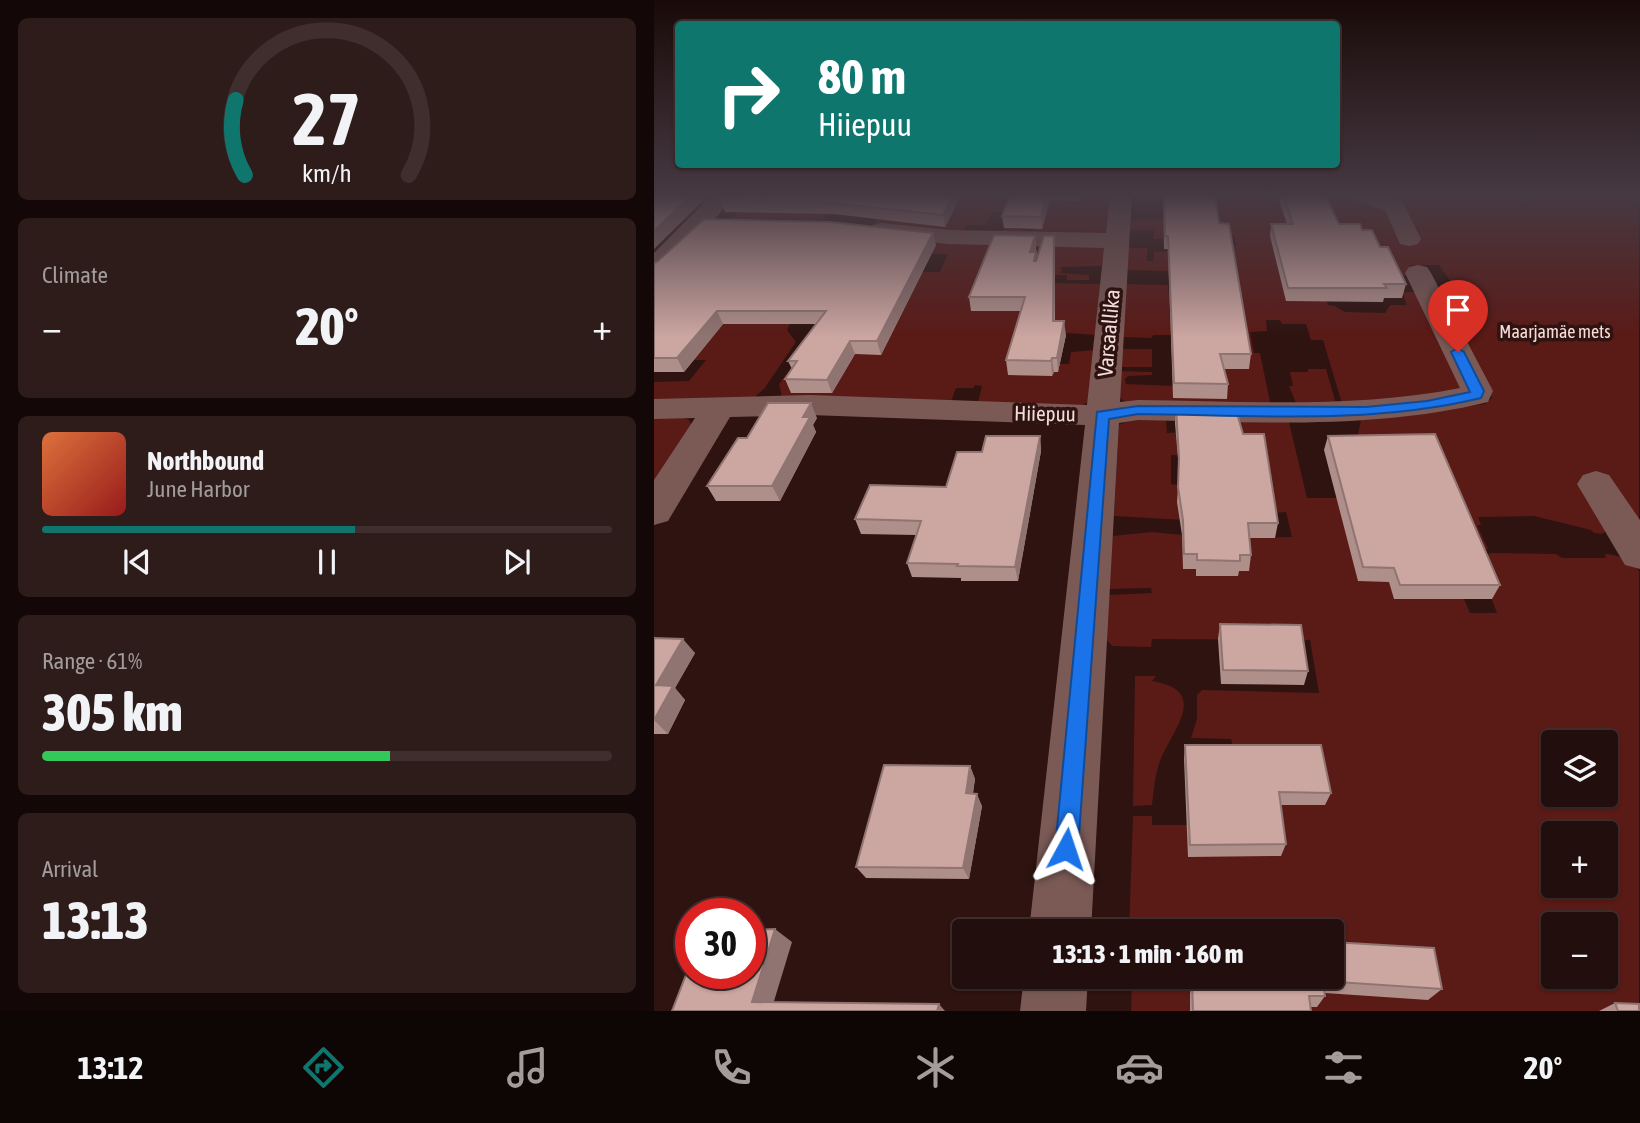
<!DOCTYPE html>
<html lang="en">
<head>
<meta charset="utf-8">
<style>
  :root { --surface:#220e0c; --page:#2e1c1a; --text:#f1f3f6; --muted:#a29c9d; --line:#3f2e2d; --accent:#0f766e }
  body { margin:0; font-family:"Asap Condensed",sans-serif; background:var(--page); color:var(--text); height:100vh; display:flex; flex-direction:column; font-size:26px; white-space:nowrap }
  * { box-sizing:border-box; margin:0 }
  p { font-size:23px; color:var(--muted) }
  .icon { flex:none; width:38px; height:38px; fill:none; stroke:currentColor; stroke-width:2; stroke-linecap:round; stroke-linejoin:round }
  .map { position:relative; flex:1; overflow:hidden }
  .side { display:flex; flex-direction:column; gap:18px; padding:18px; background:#130807; width:654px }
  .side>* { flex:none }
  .hud { position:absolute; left:21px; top:21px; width:665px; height:147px; border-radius:7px; box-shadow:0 2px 5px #0004,0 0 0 2px var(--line); background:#0f766e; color:#fff; overflow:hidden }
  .controls { position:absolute; left:887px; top:730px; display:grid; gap:14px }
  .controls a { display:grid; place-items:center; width:77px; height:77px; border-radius:7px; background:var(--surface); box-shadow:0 2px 5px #0004,0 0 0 2px var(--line); font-size:35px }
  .speed { position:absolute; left:21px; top:898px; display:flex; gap:14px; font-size:35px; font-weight:700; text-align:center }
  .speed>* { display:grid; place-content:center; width:91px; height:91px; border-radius:50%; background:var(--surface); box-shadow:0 2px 5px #0004,0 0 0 2px var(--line); line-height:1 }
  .speed .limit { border:10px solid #d22; background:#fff; color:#111 }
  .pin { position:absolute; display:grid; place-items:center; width:60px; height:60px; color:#fff; margin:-72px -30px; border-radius:50% 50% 50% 0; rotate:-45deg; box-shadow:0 0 7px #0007 }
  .pin .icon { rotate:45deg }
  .me { position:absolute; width:77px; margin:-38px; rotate:5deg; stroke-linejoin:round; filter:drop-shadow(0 0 5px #0008) }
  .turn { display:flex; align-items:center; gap:24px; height:147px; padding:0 28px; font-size:32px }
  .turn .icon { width:91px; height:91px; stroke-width:2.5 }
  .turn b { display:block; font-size:49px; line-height:60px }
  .big { font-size:52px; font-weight:800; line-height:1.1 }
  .side .widget { flex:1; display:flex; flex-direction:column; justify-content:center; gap:10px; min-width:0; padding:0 24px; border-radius:10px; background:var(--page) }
  .side .dial { align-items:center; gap:0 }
  .dial svg { height:182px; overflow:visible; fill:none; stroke:var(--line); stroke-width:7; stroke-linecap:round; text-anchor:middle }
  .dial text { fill:var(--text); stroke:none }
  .song { display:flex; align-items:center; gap:21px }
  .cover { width:84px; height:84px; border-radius:10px; background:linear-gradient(135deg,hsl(20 70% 55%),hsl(0 70% 35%)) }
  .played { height:7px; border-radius:4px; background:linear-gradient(90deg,var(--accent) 55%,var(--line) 55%) }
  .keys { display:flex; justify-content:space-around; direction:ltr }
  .heat { display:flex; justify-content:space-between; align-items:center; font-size:38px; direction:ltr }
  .charge { height:10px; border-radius:5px; background:linear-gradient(90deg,#34c759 61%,var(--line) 0) }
  .trip { position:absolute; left:298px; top:919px; width:392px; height:70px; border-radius:7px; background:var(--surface); box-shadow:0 2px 5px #0004,0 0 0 2px var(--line); font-weight:800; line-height:70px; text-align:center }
  .dock { display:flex; height:112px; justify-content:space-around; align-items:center; background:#0e0605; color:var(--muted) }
  .dock .icon { width:49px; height:49px }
  .dock .selected { color:var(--accent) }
  .dock b { font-size:32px; color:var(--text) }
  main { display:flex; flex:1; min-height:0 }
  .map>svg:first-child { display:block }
  .green { fill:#5a1a16; fill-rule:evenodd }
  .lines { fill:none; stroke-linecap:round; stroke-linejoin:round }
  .street { fill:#7b5a56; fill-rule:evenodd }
  .wall { fill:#af8f8a }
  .shaded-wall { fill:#8f7471 }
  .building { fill:#cca6a1; stroke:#8f7471; stroke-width:2 }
  .route { fill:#1a73e8; stroke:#114b97; stroke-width:2 }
  .labels { text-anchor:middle; stroke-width:7; stroke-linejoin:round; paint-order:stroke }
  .far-park-label { font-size:18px; fill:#f7dcd9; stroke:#2e1310 }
  .street-label { font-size:21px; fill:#f1ddda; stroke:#2e1310 }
</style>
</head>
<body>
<main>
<section class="side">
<div class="widget dial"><svg viewBox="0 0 100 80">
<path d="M14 69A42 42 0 1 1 86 69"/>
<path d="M14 69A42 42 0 0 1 10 36" stroke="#0f766e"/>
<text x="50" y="56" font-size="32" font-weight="700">27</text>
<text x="50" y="72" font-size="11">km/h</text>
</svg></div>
<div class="widget"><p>Climate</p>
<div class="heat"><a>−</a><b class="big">20°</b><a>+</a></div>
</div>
<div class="widget">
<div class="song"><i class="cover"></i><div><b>Northbound</b><p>June Harbor</p></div></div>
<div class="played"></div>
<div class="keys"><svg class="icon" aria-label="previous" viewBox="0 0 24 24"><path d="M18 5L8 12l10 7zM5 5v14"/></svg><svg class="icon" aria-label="pause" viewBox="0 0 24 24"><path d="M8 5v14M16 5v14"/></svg><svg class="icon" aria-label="next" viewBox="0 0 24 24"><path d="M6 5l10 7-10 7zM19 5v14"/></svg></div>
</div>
<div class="widget"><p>Range · 61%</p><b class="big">305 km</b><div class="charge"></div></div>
<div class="widget"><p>Arrival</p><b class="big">13:13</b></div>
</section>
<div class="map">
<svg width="986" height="1011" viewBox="0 0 986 1011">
  <rect width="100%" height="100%" fill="#2e1310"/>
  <path class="green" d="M148,195H456L457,198L451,235L347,236L351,226H364L363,229L374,231L388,227L392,212H338L332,225H313L309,234L219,226L225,213L174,212L169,220L78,219L85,210Z
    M562,195H697L725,202L763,240L720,195H985V536L954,530L948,534L940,533L937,530L880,516L824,517L827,525H823L834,549H825L740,599H810L816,613H843L832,584L831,557L836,553L902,554L908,558H952L951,554C965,555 977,559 985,571V1011H648L677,976V931H475L479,816H498V825H534L621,805H670L580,750L577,739L537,738L543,719V695L548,690L665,693L656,640L498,639L497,647L458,646L452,639L453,595L498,593L497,588L453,589L458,536L498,532L528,535L530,569H542V576H583L591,538L638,537L632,512L532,520L460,516L465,425L482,418L512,420L513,433L532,432L523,449V455H517V484L524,485L588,435L586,417L635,422L653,498H683L709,450L704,434L707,420L831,404L838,398L785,293L803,291L785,265H755L760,276L664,274L674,305L681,306L691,312L731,313L736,305H753L748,292H763L812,389L689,407L669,340H657L652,324H628L626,320H612L613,331L596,332L600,353H606L616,402H472L466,398L464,371L498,372V375L474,376L471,379L472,384L569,388L535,335H499L498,338L469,337L470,284L514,285L515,297H559L520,271L472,270L471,248H493V261H499L500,252L582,246L580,236L500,239V230H474V220L510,219L555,200L499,198H556L554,196ZM900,742H952V794H900ZM900,833H952V886H900ZM900,924H952V976H900Z
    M267,242L447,245L452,249L447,266L406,267L408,272L406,273L435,275V280H413V275H394L392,283L447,284L444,335L411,333L354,374L398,376L400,372H404L406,364H415L417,352L440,350L437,401L424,407L324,402L328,386L321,385L319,388H302L296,404L128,398L125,384L134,372H141L179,307L136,324L133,330L142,342L110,389L98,399L0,401V382L35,381L52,360H40L0,331L255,272H286L294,254H278L279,250Z
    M469,349H498V367H465Z
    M654,369H672L683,407L642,403L635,386H639L636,372H654Z
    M25,416L35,420L38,426L0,488V417Z
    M481,676H502L498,681C554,690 522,726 508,756C501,772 500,789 498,805L479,806Z
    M478,977H590L591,994L536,1011H477Z"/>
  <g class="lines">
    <path class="street" d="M58,195H81L50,232L9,272L0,275V253Z
      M456,195H478L466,402L484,400C591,401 700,409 806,388L751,273L755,267L764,265L773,267L777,273L839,391L834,402C719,430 601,422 484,420L465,423L437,931H375L431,425L156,415L76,417L14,521L0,525V480L41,418L0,419V399L156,395L433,405L450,248L295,244L227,237L219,235L215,230L219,225L227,223L295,230L452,233Z
      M696,195H729L748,201L767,239L764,244L755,246L746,244L731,210L699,200Z
      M942,471L955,475L986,520V569L971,565L923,484L929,475Z
      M370,976H434L432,1011H366Z"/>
  </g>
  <path class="wall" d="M70,195H307L291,227L180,214L71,212L66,200Z
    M356,195H429L425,201L396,200L388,229L350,228L348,216Z
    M509,195L565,223L597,354L595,369H570L574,384L573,399L519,398L514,249H510Z
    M623,195H671L685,224L708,230L726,247L752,284L748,298H730L729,302L632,301L616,236L617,224H633Z
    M381,236L383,260L400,236L401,249V321L412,335L404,372H400L398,376L354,375L352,360L367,311H317L315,297Z
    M282,245L227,355L201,354L178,393H137L131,379L138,369L134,361L162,324H69L30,372H0V263Z
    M522,408L589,434L624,523L621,538H595L597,555L595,571H585L584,576H542V569H529L528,535L523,502L525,471L521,423Z
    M163,418L159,425L162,432L126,501H62L53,486L93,438Z
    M386,436L387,451L364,581H307V578L258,577L253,563L262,535L207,534L201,519L292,487L328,452Z
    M674,436L846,585L838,599H740L735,582L704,581L670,450Z
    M566,624L654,671L650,685L567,684L564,639Z
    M0,638L41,653L21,688L31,700L14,734H0Z
    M531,745L677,793L671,805H626L632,844L627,856L534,857L530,759Z
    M316,766L321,779L319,793L328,806L315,879L212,878L202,867Z
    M590,976H677L788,989L774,1000L671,993V996L663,1007H656L657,1011H536V993L538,982L590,983Z
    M961,1003L985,1011H945Z"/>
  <path class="shaded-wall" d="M38,195H55L0,249V231Z
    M299,195H307L291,227L289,215Z
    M393,195H396V200L388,229L387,217Z
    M279,233L282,245L227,355L223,341Z
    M381,236L382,249L378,265L376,252Z
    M400,236L401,249L400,335L399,321Z
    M63,311L69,324L30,372L23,358Z
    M410,321L412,335L404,372L403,358Z
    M196,341L201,354L178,393L173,380Z
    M398,358L400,372L398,376L397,361Z
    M157,403L163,418L159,425L162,432L126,501L118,486L149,417Z
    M386,436L387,451L364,581L361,567Z
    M29,639L41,653L21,688L31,700L14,734L0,720L2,685Z
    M316,766L321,779L317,806L312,793Z
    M323,794L328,806L315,879L309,868Z
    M121,929L138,942L117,1011L98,1002Z
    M285,1004L291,1011H283Z"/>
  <path class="building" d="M0,195H38L0,231Z
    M70,195H299L289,215L176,203L66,200Z
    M356,195H393L387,217L348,216Z
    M510,195H561L565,223L575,224L597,354H566L574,384L520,383L514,236H511Z
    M629,195H671L685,224H706L708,230H718L726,247H734L752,284H730L733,288H634L617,224H639Z
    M50,219L176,222L279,233L223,341H196L173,380L131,379L143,361H134L172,311H63L23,358H0V263L4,261Z
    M340,235L381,236L376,252H382L380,261H382L390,236H400L399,321H410L403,358H398L397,361L352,360L371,297H315Z
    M114,403H157L149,417H156L118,486H53L84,438H93Z
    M522,408L582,410L589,434H610L624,523H594L597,555H586V561L543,560V554H530L529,520L524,487L525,458Z
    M781,434L846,585H746L740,568L709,567L674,436Z
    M332,436H386L361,567L303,566L304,564L253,563L267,521L201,519L216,485L292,487L303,452H328Z
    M566,624L647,625L654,671L569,670Z
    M0,638L29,639L2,685L19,686L0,720Z
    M531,745H667L677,793L625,792L632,844L536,845Z
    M230,765L316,766L312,793L323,794L309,868L202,867Z
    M591,924H661L662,931H592Z
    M121,929L98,1002L285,1004L283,1011H18L37,962V973H96V930Z
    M677,942L780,948L788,989L669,981L671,996H655L657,1011H539L538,982L596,983L595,976H677Z
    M961,1003L985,1004V1011H964Z"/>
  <linearGradient id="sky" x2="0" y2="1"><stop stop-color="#190a09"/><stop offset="0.58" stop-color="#463942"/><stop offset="1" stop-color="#463942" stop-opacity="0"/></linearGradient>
  <rect width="986" height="337" fill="url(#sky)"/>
  <path class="route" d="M804,348L810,352L830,391L827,398C715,425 598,415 484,414L455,419L424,849L421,857L412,861L404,857L401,849L443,412L484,406L712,407L773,401L816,392L797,352Z"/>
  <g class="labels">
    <g class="far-park-label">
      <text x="901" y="338">Maarjamäe mets</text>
    </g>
    <g class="street-label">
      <text transform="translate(455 333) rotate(-85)" y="7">Varsaallika</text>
      <text transform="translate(391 414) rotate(1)" y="7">Hiiepuu</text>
    </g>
  </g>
</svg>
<div class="controls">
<a><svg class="icon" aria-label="layers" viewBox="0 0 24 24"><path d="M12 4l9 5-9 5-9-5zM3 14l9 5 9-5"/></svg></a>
<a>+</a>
<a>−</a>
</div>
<div class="speed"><div class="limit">30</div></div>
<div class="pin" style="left:804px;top:352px;background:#d93025"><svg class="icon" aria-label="arrive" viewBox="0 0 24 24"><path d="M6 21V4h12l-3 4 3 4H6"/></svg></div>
<svg class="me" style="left:412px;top:849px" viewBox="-20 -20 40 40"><path d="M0-17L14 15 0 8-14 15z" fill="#1a73e8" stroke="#fff" stroke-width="4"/></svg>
<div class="trip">13:13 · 1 min · 160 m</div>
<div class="hud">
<div class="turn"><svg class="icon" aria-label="right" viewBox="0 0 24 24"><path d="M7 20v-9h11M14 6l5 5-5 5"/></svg><div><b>80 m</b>Hiiepuu</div></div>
</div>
</div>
</main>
<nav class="dock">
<b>13:12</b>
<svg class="icon selected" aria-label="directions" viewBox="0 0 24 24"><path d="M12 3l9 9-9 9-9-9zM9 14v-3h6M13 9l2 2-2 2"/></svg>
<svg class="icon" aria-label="music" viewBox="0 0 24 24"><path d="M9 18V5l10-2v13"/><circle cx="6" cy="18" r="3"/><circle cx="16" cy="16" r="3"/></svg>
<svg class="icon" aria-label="phone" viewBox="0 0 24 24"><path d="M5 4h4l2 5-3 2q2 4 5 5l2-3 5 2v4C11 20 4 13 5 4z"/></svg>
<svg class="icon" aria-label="climate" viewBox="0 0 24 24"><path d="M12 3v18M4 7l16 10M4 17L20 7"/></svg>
<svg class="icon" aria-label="car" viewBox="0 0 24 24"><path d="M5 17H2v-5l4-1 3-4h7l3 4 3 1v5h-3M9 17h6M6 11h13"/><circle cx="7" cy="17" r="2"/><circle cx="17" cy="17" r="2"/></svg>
<svg class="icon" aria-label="filters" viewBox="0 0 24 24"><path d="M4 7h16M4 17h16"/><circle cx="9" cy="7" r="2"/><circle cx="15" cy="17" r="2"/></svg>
<b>20°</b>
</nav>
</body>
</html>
